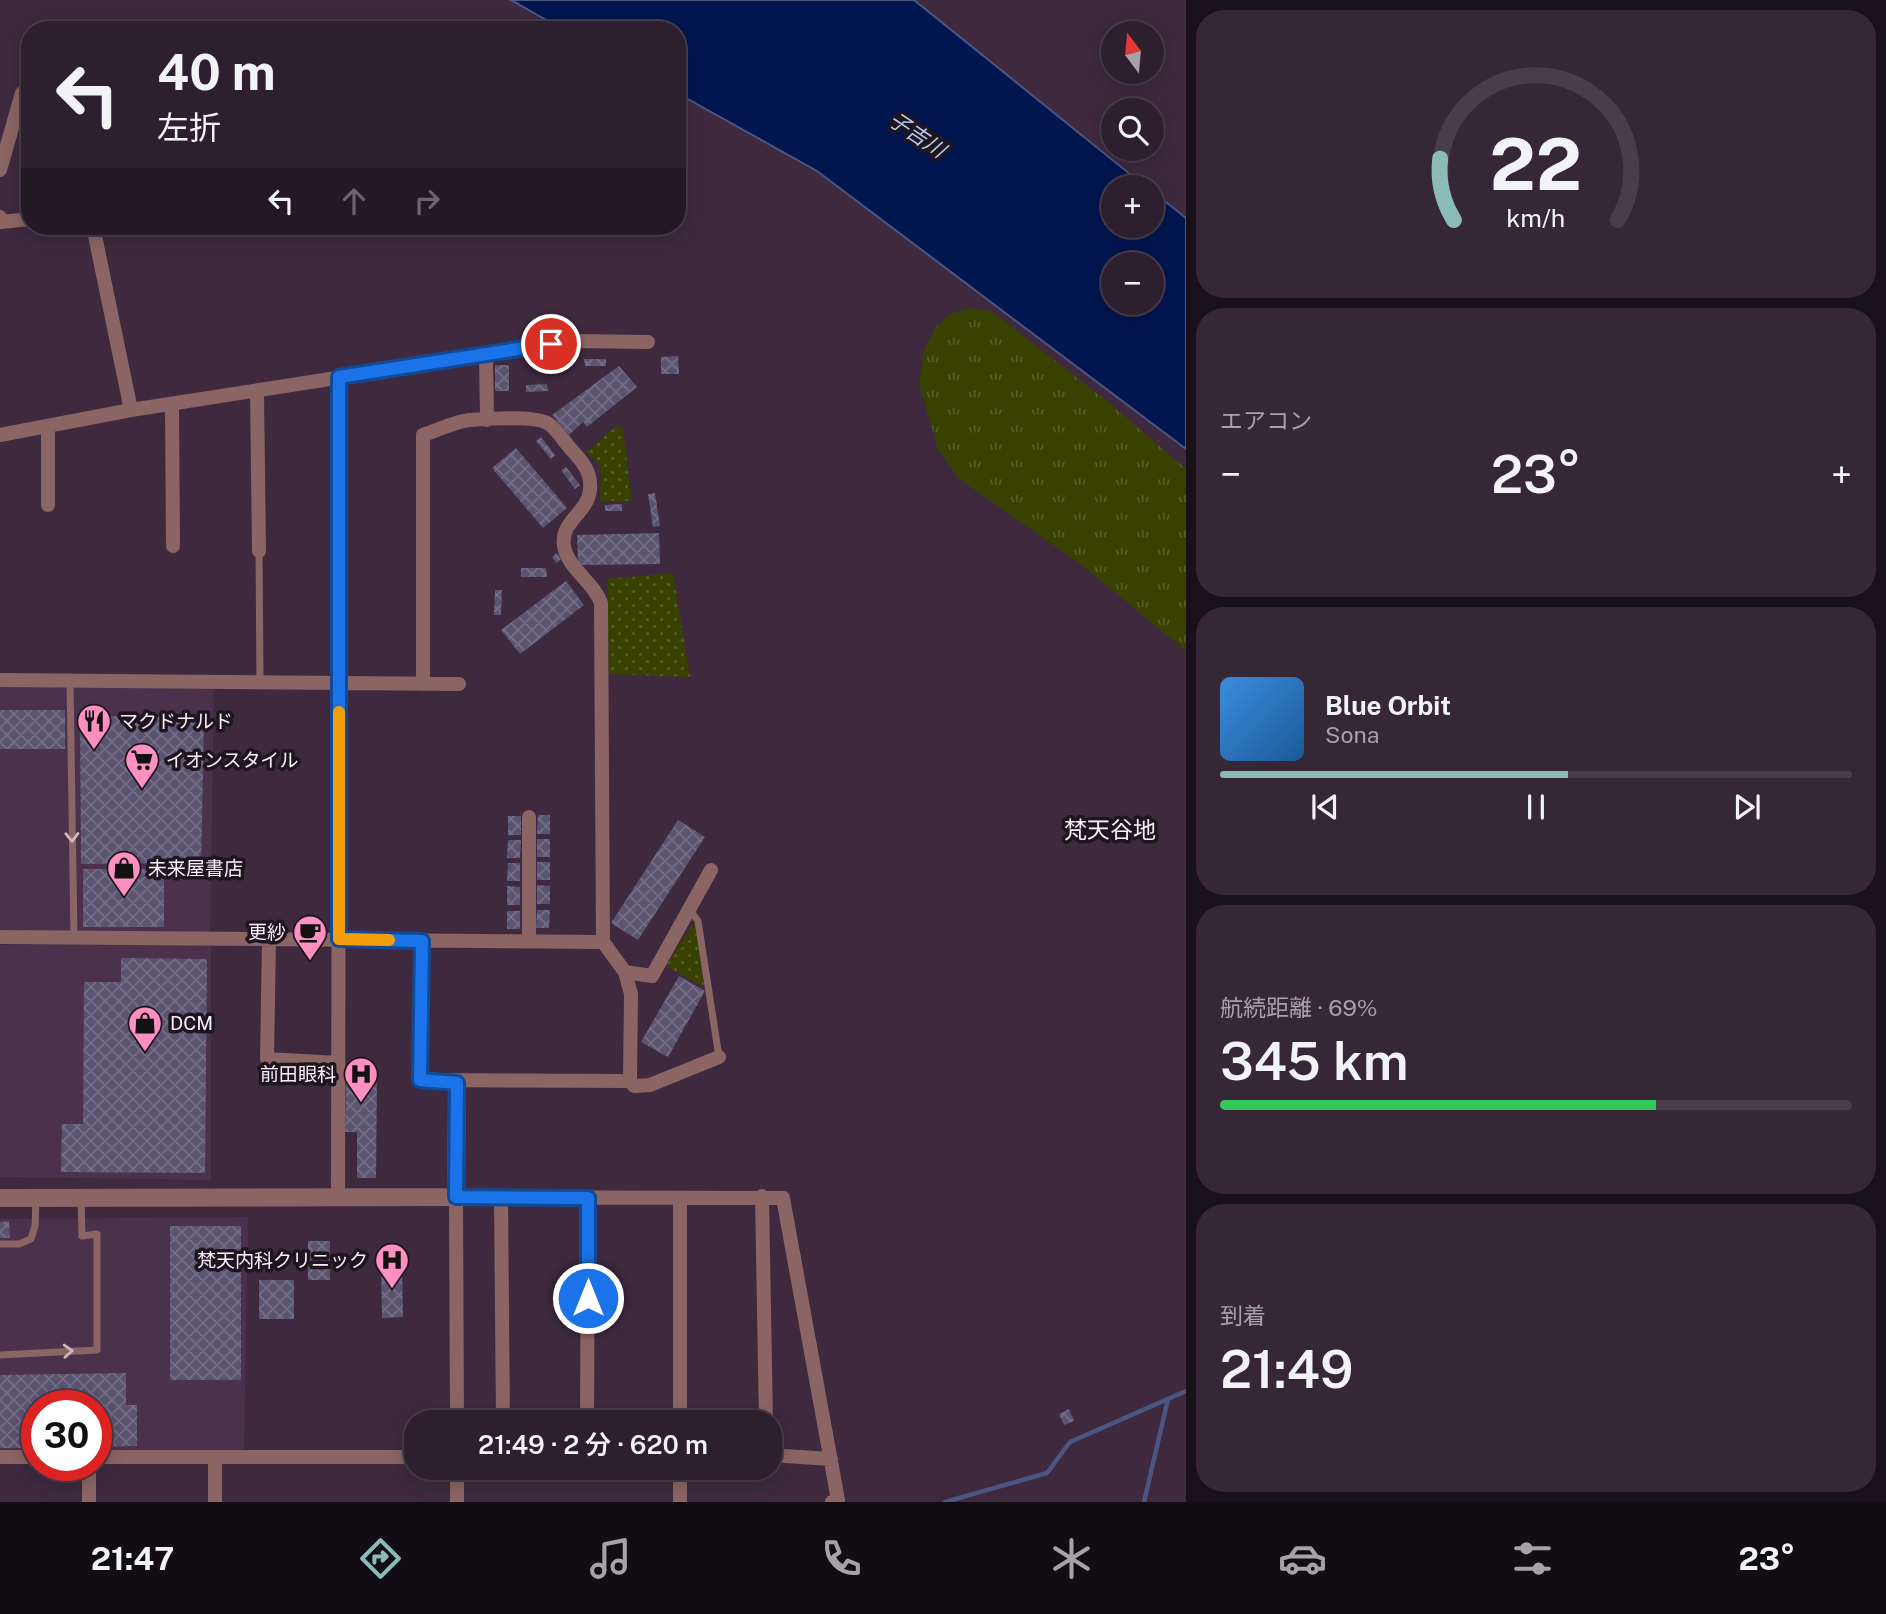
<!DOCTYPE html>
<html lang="ja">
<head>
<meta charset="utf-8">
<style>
  :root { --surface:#2e1f2f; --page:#362737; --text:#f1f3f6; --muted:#a7a2aa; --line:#493d4b; --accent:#8bbbb9 }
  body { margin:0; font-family:"Public Sans","Noto Sans JP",sans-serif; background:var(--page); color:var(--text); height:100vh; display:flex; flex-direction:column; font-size:26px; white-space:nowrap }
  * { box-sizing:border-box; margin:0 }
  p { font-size:23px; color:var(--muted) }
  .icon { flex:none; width:38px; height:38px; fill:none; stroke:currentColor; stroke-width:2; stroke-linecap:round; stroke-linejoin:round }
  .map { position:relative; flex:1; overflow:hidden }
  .side { display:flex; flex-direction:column; gap:10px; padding:10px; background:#19111a; width:700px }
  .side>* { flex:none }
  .hud { position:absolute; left:21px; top:21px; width:665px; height:214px; border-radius:28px; box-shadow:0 4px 18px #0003,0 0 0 2px var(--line); background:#2e1f2f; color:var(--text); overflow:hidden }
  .needle { width:46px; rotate:344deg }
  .fabs { position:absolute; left:1101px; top:21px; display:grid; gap:14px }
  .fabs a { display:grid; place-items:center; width:63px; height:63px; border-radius:50%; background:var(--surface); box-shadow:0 4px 18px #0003,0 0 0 2px var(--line); font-size:35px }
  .speed { position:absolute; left:21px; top:1390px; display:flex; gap:14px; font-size:35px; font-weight:700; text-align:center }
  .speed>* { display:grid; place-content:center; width:91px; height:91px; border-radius:50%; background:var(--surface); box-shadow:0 4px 18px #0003,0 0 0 2px var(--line); line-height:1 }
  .speed .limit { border:10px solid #d22; background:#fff; color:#111 }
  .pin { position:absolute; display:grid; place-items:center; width:60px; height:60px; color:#fff; margin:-30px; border:4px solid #fff; border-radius:50%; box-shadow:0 2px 7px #0007 }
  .me { position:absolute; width:77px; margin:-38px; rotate:0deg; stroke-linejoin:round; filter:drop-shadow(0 0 5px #0008) }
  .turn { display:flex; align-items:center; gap:24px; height:147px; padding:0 21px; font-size:32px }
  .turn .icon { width:91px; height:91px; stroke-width:2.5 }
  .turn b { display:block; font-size:49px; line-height:60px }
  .lanes { display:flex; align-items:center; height:66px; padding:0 21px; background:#0003; justify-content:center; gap:35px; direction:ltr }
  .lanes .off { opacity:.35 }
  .big { font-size:52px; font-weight:600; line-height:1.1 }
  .side .card { flex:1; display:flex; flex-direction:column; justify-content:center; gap:10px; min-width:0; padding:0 24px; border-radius:28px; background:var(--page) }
  .side .dial { align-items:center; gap:0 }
  .dial svg { height:182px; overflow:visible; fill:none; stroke:var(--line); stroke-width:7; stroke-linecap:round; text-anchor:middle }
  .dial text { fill:var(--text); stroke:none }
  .song { display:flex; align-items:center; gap:21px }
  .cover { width:84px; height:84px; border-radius:10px; background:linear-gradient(135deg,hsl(210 70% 55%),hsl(210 70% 35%)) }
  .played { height:7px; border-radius:4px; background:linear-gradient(90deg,var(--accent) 55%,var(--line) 55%) }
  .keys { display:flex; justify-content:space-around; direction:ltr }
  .heat { display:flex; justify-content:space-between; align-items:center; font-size:38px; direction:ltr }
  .charge { height:10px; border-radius:5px; background:linear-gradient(90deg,#34c759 69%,var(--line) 0) }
  .trip { position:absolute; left:404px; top:1410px; width:378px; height:70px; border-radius:28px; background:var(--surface); box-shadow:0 4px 18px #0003,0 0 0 2px var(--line); font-weight:600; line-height:70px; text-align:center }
  .tab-bar { display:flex; height:112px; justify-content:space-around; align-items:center; background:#120c13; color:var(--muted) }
  .tab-bar .icon { width:49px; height:49px }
  .tab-bar .active { color:var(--accent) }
  .tab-bar b { font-size:32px; color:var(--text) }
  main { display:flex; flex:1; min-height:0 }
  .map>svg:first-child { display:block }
  .built { fill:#4b314c }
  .grass { fill:url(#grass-tufts) }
  .park { fill:url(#park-dots) }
  .water { fill:#01154f; stroke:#4c5683; stroke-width:2; fill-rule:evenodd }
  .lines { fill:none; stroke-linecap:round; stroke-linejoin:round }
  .stream { stroke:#4c5683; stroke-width:4.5 }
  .building { fill:url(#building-cross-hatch) }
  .service { stroke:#8b6563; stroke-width:7 }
  .minor { stroke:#8b6563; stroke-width:14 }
  .tertiary { stroke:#8b6563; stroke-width:18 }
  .oneway { stroke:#ceb7be }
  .route-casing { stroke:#114b97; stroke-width:18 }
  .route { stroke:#1a73e8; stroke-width:12 }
  .slow { stroke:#f59e0b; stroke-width:12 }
  .labels { text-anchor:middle; stroke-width:7; stroke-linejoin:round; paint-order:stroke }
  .poi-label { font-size:19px; fill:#fbedfb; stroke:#1f151f; text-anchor:start }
  .water-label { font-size:21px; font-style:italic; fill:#b8cbf0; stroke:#1f151f }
  .quarter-label { font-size:23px; fill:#fbedfb; stroke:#1f151f }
</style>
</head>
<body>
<main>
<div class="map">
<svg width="1186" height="1502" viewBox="0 0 1186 1502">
  <defs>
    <pattern id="grass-tufts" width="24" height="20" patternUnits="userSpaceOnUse" patternTransform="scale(1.75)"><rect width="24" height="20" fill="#394100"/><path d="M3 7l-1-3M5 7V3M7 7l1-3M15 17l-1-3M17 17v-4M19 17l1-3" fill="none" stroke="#575d26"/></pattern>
    <pattern id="park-dots" width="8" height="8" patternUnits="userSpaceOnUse" patternTransform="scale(1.75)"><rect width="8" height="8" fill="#394100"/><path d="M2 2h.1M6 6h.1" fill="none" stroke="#575d26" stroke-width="1.8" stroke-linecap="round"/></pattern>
    <pattern id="building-cross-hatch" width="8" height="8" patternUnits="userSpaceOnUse" patternTransform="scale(1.75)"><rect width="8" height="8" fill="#5b5471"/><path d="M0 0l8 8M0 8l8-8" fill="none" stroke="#736d86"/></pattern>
  </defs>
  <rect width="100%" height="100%" fill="#3e293f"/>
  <path class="built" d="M0,686L214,687L210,935L0,931Z
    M211,943V1180L0,1177V945Z
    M248,1217L244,1450H96V1405H37V1450H0V1219Z"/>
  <path class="grass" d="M969,308L991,311L1108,402L1186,469V651L1079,563L959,479L938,449L919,384L924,351L935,328L949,315Z"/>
  <path class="park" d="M618,425L623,430L632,501H600L601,467L586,452Z
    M673,573L690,677L609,674L607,579Z
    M695,921L704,987L666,966Z"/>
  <path class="water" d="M511,0H914L1146,187H1113V226H1152V191L1186,218V449L817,171L677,93V30H564ZM1113,264H1152V303H1113Z"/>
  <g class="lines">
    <path class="stream" d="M945,1502L1047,1473L1070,1442L1186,1391
      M1144,1502L1168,1399"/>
  </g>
  <path class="building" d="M678,356L679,374H661V357Z
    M584,359H606V366H585Z
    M495,365H509V391H495Z
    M619,366L637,387L587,427L583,422L569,435L552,415Z
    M547,384L548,391L526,392V385Z
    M541,437L555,455L551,459L536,441Z
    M516,448L567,508L543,528L492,468Z
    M566,467L580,485L575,489L561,470Z
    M655,493L660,526L653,527L648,494Z
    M622,504V511H605V505Z
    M659,533L660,564L578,565L577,535Z
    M557,553L561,559L556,563L552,557Z
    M521,568H546L547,577H521Z
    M566,581L584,605L520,654L501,630Z
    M495,590H502L501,615H494Z
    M0,710H65V749H0Z
    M80,716L204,717L201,869L168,868V863L81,864Z
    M538,815H550V834H537Z
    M508,816H521V835H508Z
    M678,820L705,837L638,940L611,923Z
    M537,839H550V857H537Z
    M508,840H521L520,858H507Z
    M537,862H550V880H537Z
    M508,863H520V881H507Z
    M83,869H164V927H83Z
    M537,885L550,886V904H537Z
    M507,886L520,887V905H507Z
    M537,910H550L549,928H536Z
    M507,911H520V929H507Z
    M121,958L207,959L205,1173L61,1172L62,1124H83L84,982H121Z
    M679,976L705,991L668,1057L641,1042Z
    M346,1077H377L376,1178H357V1132H345Z
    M9,1221L10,1238H0V1222Z
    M170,1226H241V1380H170Z
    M308,1241H330V1280H308Z
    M402,1262L403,1317L382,1318L381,1263Z
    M259,1280H294V1319H259Z
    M126,1373V1405H137V1446L96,1447V1405H37V1448H0V1375Z
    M1069,1409L1074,1421L1064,1425L1059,1414Z"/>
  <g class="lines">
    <path class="service" d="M339,550V683
      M259,551L260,683
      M70,681L74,937
      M690,910L698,921L719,1057
      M0,1244H19L31,1239L35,1226L36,1199
      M0,1355L97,1350V1234L82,1236L81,1198"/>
    <path class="minor" d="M0,170L22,93L30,96
      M0,217L1,222L30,219
      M93,226L131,410
      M486,354L487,420
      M257,391L259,551
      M172,404L173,546
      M48,426V505
      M0,435L131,410L573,341L648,342
      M339,550V377
      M0,680L459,684
      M423,684V435C438,430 454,422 469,420C486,419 536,415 549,424C557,430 564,441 570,448C582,461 592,472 590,490C588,513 560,521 564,546C568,569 593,581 601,603L603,942L625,972L631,994L630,1081
      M529,817V941
      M0,937L603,942
      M269,940L267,1059L338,1063
      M422,941L420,1080L630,1081L634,1086L650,1085L719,1057
      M625,972L652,976L711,870
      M762,1196L766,1423
      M338,1197L339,684
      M501,1197L503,1423
      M457,1423L456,1197L783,1198L838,1500L832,1502
      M587,1423L588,1198
      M680,1423V1198
      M770,1455L831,1459
      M0,1457H37
      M96,1457H416
      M215,1458V1502
      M457,1468V1502
      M680,1468V1502
      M89,1502V1465"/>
    <path class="tertiary" d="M0,1198L456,1197L457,1083"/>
  </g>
  <defs><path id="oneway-chevron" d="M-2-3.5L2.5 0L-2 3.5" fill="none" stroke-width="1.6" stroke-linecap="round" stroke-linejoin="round" transform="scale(1.75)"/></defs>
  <g class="oneway">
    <use href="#oneway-chevron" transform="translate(72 837) rotate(89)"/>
    <use href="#oneway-chevron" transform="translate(68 1351) rotate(-3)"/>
  </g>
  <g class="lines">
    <g class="route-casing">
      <path id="route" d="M551,344L339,377V939L422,941L420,1080L457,1083L456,1197L588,1198V1298"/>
    </g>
    <use href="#route" class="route"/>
    <path class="slow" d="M339,712V939L389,940"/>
  </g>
  <defs>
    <g id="restaurant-pin" transform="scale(1.75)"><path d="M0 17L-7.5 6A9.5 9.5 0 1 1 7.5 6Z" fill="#fd8fc1" stroke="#1f151f"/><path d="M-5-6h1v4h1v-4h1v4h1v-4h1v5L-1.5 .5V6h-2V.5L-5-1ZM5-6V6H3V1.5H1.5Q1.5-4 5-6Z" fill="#111"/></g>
    <g id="supermarket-pin" transform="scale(1.75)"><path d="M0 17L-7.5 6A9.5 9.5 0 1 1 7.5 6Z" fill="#fd8fc1" stroke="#1f151f"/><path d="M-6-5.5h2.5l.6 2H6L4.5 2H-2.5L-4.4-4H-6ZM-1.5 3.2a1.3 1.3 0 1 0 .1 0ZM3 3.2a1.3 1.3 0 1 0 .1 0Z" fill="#111"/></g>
    <g id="shop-pin" transform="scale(1.75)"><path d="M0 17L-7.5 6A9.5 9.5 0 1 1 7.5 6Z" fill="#fd8fc1" stroke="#1f151f"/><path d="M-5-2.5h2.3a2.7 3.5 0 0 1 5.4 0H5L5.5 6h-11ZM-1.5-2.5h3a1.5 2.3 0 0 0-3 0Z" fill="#111"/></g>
    <g id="cafe-pin" transform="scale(1.75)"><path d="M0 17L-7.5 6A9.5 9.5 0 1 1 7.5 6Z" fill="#fd8fc1" stroke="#1f151f"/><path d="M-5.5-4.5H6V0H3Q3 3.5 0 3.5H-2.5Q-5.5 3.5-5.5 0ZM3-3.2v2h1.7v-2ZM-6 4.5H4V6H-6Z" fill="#111"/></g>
    <g id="hospital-pin" transform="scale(1.75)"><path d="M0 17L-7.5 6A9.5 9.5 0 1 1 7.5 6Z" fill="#fd8fc1" stroke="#1f151f"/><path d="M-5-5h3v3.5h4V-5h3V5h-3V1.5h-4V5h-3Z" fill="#111"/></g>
  </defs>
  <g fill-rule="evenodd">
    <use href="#restaurant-pin" x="94" y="721"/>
    <use href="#supermarket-pin" x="142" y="760"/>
    <use href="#shop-pin" x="124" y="868"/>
    <use href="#cafe-pin" x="310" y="932"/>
    <use href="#shop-pin" x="145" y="1023"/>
    <use href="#hospital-pin" x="361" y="1074"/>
    <use href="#hospital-pin" x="392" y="1260"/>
  </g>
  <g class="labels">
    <g class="poi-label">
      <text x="119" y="728">マクドナルド</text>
      <text x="166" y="767">イオンスタイル</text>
      <text x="148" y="875">未来屋書店</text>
      <text x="286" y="939" text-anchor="end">更紗</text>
      <text x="170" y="1030">DCM</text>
      <text x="336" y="1081" text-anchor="end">前田眼科</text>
      <text x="368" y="1267" text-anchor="end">梵天内科クリニック</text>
    </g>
    <g class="water-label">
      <text transform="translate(917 135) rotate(34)" y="7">子吉川</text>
    </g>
    <g class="quarter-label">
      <text x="1110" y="838">梵天谷地</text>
    </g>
  </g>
</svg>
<div class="fabs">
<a><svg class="needle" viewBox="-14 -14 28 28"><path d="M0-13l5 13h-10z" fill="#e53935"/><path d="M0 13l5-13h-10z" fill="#a7a2aa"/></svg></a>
<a><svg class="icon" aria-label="search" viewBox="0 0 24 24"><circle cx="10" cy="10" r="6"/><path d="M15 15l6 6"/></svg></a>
<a>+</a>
<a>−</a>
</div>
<div class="speed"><div class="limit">30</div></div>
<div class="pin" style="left:551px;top:344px;background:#d93025"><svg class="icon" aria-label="arrive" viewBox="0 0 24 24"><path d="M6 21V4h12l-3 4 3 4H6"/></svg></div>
<svg class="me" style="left:588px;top:1298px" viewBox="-20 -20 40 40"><circle r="17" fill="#1a73e8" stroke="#fff" stroke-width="3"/><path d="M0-11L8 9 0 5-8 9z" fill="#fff"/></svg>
<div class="trip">21:49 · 2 分 · 620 m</div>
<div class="hud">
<div class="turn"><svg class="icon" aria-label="left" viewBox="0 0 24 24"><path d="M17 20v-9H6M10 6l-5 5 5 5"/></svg><div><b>40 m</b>左折</div></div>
<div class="lanes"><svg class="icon" aria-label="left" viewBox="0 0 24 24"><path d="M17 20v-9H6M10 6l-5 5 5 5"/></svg><svg class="icon off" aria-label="ahead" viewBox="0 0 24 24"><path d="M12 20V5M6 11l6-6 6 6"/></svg><svg class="icon off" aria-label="right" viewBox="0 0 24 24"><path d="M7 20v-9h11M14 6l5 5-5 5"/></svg></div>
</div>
</div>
<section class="side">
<div class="card dial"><svg viewBox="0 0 100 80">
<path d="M14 69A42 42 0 1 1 86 69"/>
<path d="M14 69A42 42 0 0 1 8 42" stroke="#8bbbb9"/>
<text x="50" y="56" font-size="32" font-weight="700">22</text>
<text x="50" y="72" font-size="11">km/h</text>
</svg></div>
<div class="card"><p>エアコン</p>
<div class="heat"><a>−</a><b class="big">23°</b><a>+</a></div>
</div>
<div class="card">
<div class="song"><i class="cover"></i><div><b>Blue Orbit</b><p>Sona</p></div></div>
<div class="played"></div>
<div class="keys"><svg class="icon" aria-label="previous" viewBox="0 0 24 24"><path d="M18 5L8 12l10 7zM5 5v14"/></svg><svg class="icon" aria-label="pause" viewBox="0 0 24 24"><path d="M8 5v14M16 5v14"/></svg><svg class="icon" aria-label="next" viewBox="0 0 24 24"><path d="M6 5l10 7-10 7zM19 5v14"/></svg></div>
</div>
<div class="card"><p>航続距離 · 69%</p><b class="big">345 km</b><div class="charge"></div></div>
<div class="card"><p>到着</p><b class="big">21:49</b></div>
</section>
</main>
<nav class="tab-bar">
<b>21:47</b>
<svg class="icon active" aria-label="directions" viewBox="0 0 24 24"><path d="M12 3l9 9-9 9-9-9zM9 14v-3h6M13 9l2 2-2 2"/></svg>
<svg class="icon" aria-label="music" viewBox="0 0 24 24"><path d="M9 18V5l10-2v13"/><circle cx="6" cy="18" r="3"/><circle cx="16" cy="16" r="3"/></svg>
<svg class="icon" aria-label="phone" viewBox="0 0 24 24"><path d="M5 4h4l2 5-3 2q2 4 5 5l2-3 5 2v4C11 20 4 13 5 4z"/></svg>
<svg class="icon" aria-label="climate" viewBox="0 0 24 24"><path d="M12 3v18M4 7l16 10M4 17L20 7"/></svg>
<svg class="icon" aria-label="car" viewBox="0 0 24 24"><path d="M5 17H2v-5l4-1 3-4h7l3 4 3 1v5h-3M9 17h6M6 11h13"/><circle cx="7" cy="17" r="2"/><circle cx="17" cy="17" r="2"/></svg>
<svg class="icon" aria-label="filters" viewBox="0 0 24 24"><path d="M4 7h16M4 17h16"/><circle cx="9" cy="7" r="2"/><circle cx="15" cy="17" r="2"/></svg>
<b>23°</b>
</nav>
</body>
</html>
